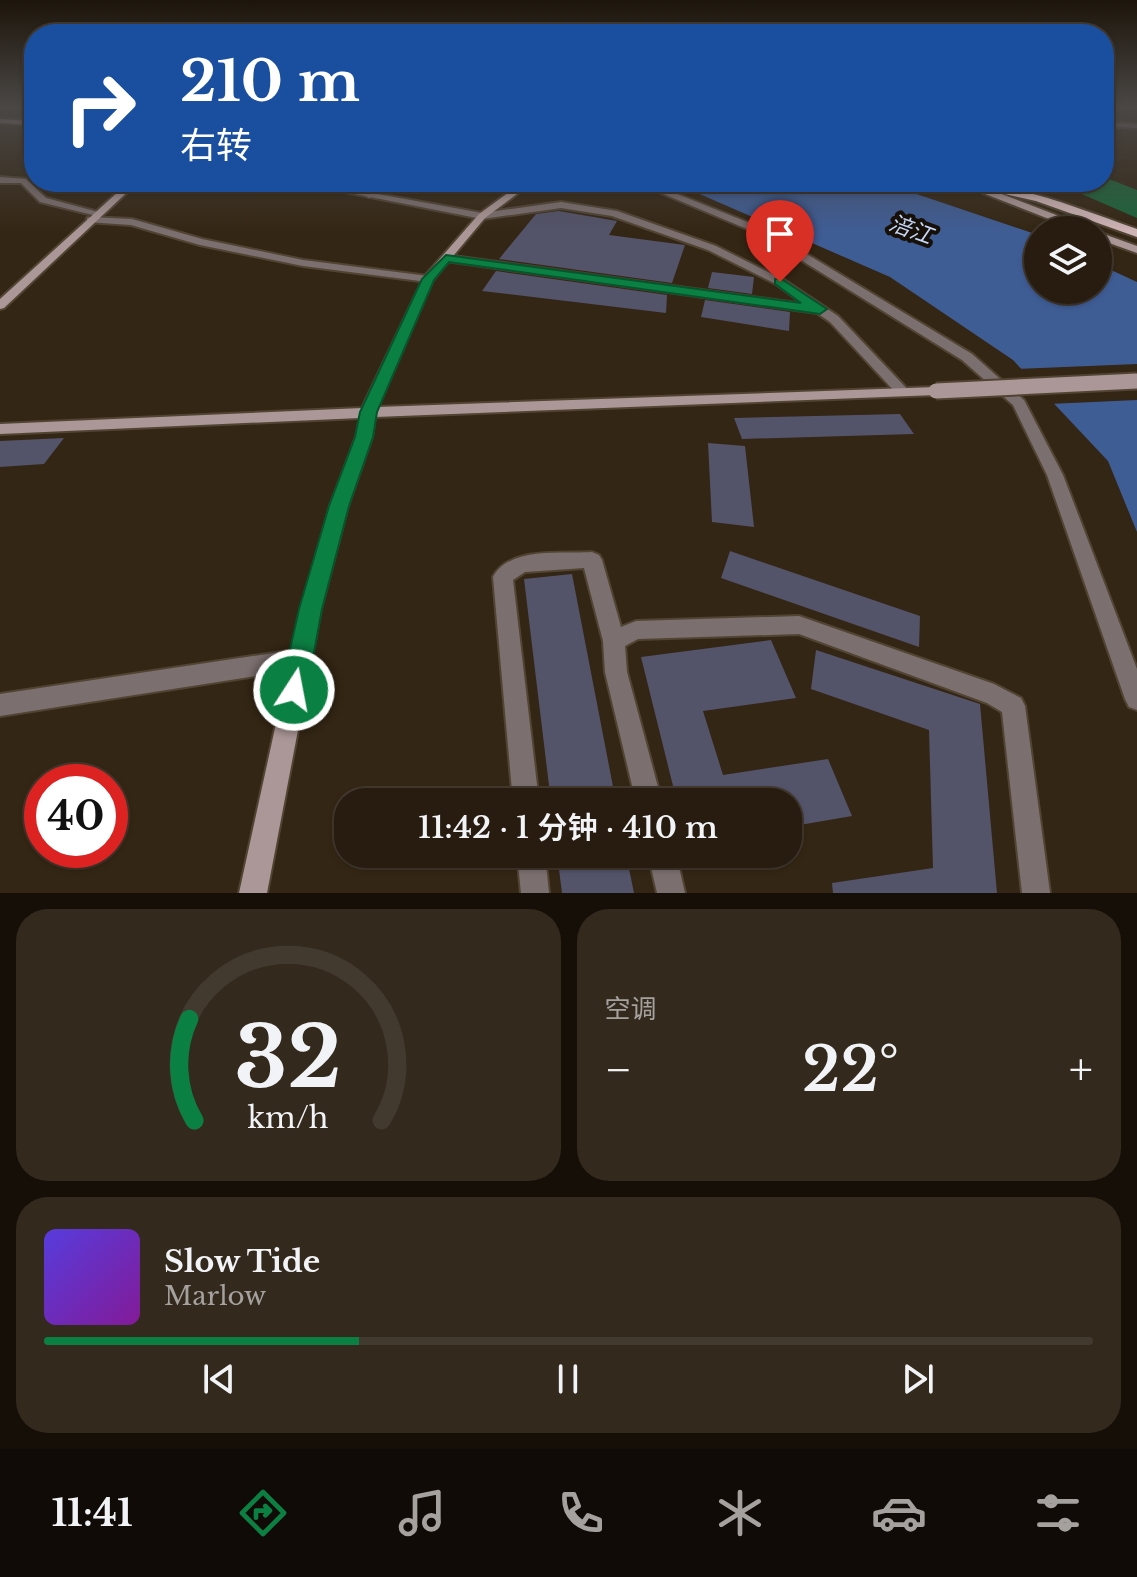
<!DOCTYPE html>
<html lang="zh">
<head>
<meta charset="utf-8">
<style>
  :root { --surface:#271c0f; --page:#33291d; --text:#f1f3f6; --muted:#a4a19e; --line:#433a2f; --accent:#0b8043 }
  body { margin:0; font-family:"Libre Baskerville","Noto Sans SC",serif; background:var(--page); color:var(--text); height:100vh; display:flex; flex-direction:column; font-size:30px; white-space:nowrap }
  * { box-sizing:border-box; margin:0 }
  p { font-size:26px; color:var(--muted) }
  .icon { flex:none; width:44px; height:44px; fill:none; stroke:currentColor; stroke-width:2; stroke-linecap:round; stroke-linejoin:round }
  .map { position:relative; height:893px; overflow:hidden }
  .drawer { display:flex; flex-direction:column; gap:16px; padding:16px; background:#150f08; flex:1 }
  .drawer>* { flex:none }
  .banner { position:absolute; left:24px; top:24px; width:1090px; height:168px; border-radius:32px; box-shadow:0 2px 6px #0004,0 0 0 2px var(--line); background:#1a4fa0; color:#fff; overflow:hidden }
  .controls { position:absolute; left:1024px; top:216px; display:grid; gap:16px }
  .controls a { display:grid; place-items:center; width:88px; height:88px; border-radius:50%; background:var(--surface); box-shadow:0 2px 6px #0004,0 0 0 2px var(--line); font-size:40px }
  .speed { position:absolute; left:24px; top:764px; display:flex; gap:16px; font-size:40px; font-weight:700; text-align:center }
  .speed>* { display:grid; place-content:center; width:104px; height:104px; border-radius:50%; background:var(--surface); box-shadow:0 2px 6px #0004,0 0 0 2px var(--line); line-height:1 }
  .speed .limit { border:12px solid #d22; background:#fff; color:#111 }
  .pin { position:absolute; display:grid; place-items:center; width:68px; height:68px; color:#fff; margin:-82px -34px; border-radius:50% 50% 50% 0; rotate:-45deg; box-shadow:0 0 8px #0007 }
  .pin .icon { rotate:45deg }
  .me { position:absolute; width:88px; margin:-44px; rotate:11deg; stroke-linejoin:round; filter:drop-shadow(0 0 6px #0008) }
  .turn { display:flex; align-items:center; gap:28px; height:168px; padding:0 24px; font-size:36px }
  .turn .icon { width:104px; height:104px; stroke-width:2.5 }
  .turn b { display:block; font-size:56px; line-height:68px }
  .big { font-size:60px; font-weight:600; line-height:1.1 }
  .drawer .tile { flex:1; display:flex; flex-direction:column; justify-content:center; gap:12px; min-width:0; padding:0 28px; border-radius:32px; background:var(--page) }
  .drawer .dial { align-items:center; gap:0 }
  .dial svg { height:208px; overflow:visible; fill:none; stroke:var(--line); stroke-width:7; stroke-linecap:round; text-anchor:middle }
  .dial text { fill:var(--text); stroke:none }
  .song { display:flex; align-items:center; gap:24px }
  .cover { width:96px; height:96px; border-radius:12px; background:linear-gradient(135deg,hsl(250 70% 55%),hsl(290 70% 35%)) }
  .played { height:8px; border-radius:4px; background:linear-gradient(90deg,var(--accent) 30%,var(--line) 30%) }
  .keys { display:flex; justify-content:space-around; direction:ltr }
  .heat { display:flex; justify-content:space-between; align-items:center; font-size:44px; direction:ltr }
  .drawer .tiles { flex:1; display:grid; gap:16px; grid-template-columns:1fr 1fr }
  .tile:last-child { grid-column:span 2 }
  .trip { position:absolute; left:334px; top:788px; width:468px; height:80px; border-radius:32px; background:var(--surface); box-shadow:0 2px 6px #0004,0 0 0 2px var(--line); font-weight:600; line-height:80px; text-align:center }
  .tabs { display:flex; height:128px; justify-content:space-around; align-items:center; background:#100b06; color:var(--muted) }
  .tabs .icon { width:56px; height:56px }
  .tabs .selected { color:var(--accent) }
  .tabs b { font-size:36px; color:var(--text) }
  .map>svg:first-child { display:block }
  .forest { fill:#1d643a }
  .water { fill:#3f5d95 }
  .pier { fill:#342614 }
  .building { fill:#53536a }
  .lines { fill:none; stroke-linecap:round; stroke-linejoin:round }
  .lane-casing { stroke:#514433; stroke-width:7 }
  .street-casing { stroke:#514433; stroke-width:4 }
  .secondary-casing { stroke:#514433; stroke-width:4 }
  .primary-casing { stroke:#514433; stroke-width:4 }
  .lane { stroke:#7c6f6f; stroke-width:5 }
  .street { fill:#7c6f6f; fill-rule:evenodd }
  .secondary { fill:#ab9797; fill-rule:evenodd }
  .primary { fill:#d0b5b6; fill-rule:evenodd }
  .secondary-bridge-casing { stroke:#514433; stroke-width:19; stroke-linecap:butt }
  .secondary-bridge { stroke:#ab9797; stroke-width:15 }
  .route { fill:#0b8043; stroke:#07532c; stroke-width:2 }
  .labels { text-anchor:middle; stroke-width:8; stroke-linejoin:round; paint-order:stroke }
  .far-water-label { font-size:22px; font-style:italic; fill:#c5d8fa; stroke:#171009 }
</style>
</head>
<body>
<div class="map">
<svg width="1137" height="893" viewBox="0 0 1137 893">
  <rect width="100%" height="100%" fill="#342614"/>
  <path class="forest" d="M1104,177L1137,190V218L1054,182H1104Z"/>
  <path class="water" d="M672,182H881L1038,235V290H1098V264L1137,282V532L1108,461L1013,360L890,277Z"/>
  <path class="pier" d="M1137,364V400L1049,404L1016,369Z"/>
  <path class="building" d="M559,211L617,221L609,235L685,245L672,283L499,259L536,214Z
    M496,271L667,295L666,313L482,291Z
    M712,272L754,277L752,294L708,288Z
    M705,300L790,312L789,331L701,317Z
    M900,414L914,434L742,439L734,418Z
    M64,438L44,464L0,467V441Z
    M708,443L745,446L754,527L712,522Z
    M730,551L920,616L919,647L721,578Z
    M572,574L616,802H551L524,579Z
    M771,640L796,698L703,711L723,775L828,759L852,816L788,827V802H677L641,657Z
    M816,650L980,704L997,893H833L832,883L933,868L929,730L811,689Z
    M557,854H626L634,893H562Z"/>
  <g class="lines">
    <g class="lane-casing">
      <path id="lane" d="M369,195L390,182"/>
    </g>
    <g class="street-casing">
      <path id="street" d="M1104,122L1137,124V128L1104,126Z
        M0,177L26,179L46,198L102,213L97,216L40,202L21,183H0Z
        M294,182H312L482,213L561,202L617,211L716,246L784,280L838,316L910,392L903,396L898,395L830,322L817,313L446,261L441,258L446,255L804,304L776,284L708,250L612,216L561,208L482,219Z
        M635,182H647L767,230L972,354L1024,400L1063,475L1137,669V710L1129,707L1125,699L1047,475L1013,405L962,360L759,234Z
        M90,217L132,219L202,239L303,260L428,276L434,279L428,282L303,266L200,245L131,225L87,222V218Z
        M592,552L599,555L602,560L621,627L636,621L799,616L994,684L1021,698L1025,706L1050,893H1022L1002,712L987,703L799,634L638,639L625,646L627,672L662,802H636L605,672L603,641L584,568L525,572L513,580L539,802H513L493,577C509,546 563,554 592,552Z
        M300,649L308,652L311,659L308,666L300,669L0,716V694Z
        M517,854H545L549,893H521Z
        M648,854H676L685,893H657Z"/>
    </g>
    <g class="secondary-casing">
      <path id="secondary" d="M0,119L34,121V125L0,123Z
        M129,182H138L4,308L0,309V299Z
        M523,182H533L485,218L433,280L378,407L936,387L943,391L936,395L375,417L372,437L348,506L321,609L267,893H239L301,609L330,506L356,437L360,418L0,434V424L362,408L424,277L479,214Z
        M978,185L1090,228L1091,230H1077L975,190L974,188Z
        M1098,232L1137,246V253L1098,239Z"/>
    </g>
    <g class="primary-casing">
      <path id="primary" d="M952,182C1016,182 1077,208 1137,229V237L1036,201Z"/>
    </g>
    <use href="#lane" class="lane"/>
    <use href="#street" class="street"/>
    <use href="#secondary" class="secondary"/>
    <use href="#primary" class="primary"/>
    <g class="secondary-bridge-casing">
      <path id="secondary-bridge" d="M936,391L1137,381"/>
    </g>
    <use href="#secondary-bridge" class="secondary-bridge"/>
  </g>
  <linearGradient id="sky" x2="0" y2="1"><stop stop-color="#1d150b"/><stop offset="0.46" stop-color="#4a4745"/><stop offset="1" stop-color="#4a4745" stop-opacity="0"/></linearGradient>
  <rect width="1137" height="233" fill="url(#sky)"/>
  <path class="route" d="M446,255L801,303L775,284V279L780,278L827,309L820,314L449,262L434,280L377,412L373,437L349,506L322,609L307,690L303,699L294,703L285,699L281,690L299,609L329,506L355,437L360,412L422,279Z"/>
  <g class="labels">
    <g class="far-water-label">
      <text transform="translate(911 229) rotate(20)" y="8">涪江</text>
    </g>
  </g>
</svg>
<div class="controls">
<a><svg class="icon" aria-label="layers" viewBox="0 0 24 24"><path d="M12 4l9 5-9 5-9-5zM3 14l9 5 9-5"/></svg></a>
</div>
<div class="speed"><div class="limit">40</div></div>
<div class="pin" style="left:780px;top:282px;background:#d93025"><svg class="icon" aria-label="arrive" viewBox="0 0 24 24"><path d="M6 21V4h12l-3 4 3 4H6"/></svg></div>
<svg class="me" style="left:294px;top:690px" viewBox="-20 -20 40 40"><circle r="17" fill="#0b8043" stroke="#fff" stroke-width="3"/><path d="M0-11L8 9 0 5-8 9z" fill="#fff"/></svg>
<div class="trip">11:42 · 1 分钟 · 410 m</div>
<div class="banner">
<div class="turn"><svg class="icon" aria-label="right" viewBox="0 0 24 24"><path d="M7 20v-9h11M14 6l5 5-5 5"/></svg><div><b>210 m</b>右转</div></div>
</div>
</div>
<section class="drawer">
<div class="tiles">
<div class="tile dial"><svg viewBox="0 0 100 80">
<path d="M14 69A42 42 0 1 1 86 69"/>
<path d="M14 69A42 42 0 0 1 12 30" stroke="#0b8043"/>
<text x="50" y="56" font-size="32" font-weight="700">32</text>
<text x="50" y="72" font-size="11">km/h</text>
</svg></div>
<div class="tile"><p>空调</p>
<div class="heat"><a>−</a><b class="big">22°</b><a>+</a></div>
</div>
<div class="tile">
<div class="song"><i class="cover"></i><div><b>Slow Tide</b><p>Marlow</p></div></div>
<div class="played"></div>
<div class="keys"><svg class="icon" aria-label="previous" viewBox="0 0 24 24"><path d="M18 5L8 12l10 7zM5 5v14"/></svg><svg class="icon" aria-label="pause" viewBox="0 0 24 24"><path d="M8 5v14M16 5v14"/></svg><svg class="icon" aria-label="next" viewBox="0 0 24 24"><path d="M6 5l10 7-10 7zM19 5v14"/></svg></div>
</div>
</div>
</section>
<nav class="tabs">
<b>11:41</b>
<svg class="icon selected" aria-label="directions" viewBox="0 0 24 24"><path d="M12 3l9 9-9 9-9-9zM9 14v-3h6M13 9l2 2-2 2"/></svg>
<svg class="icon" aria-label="music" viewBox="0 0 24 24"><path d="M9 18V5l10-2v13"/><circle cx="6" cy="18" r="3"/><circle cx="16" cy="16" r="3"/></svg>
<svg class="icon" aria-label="phone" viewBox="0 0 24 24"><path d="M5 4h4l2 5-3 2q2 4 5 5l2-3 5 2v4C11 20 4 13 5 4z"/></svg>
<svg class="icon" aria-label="climate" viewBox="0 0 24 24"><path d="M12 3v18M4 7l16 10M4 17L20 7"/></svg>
<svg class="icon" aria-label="car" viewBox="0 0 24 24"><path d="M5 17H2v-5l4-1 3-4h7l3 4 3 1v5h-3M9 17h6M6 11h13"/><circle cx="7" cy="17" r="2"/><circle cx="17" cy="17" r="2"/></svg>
<svg class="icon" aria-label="filters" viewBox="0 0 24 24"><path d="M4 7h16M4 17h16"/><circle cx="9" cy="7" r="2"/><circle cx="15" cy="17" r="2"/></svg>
</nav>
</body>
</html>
